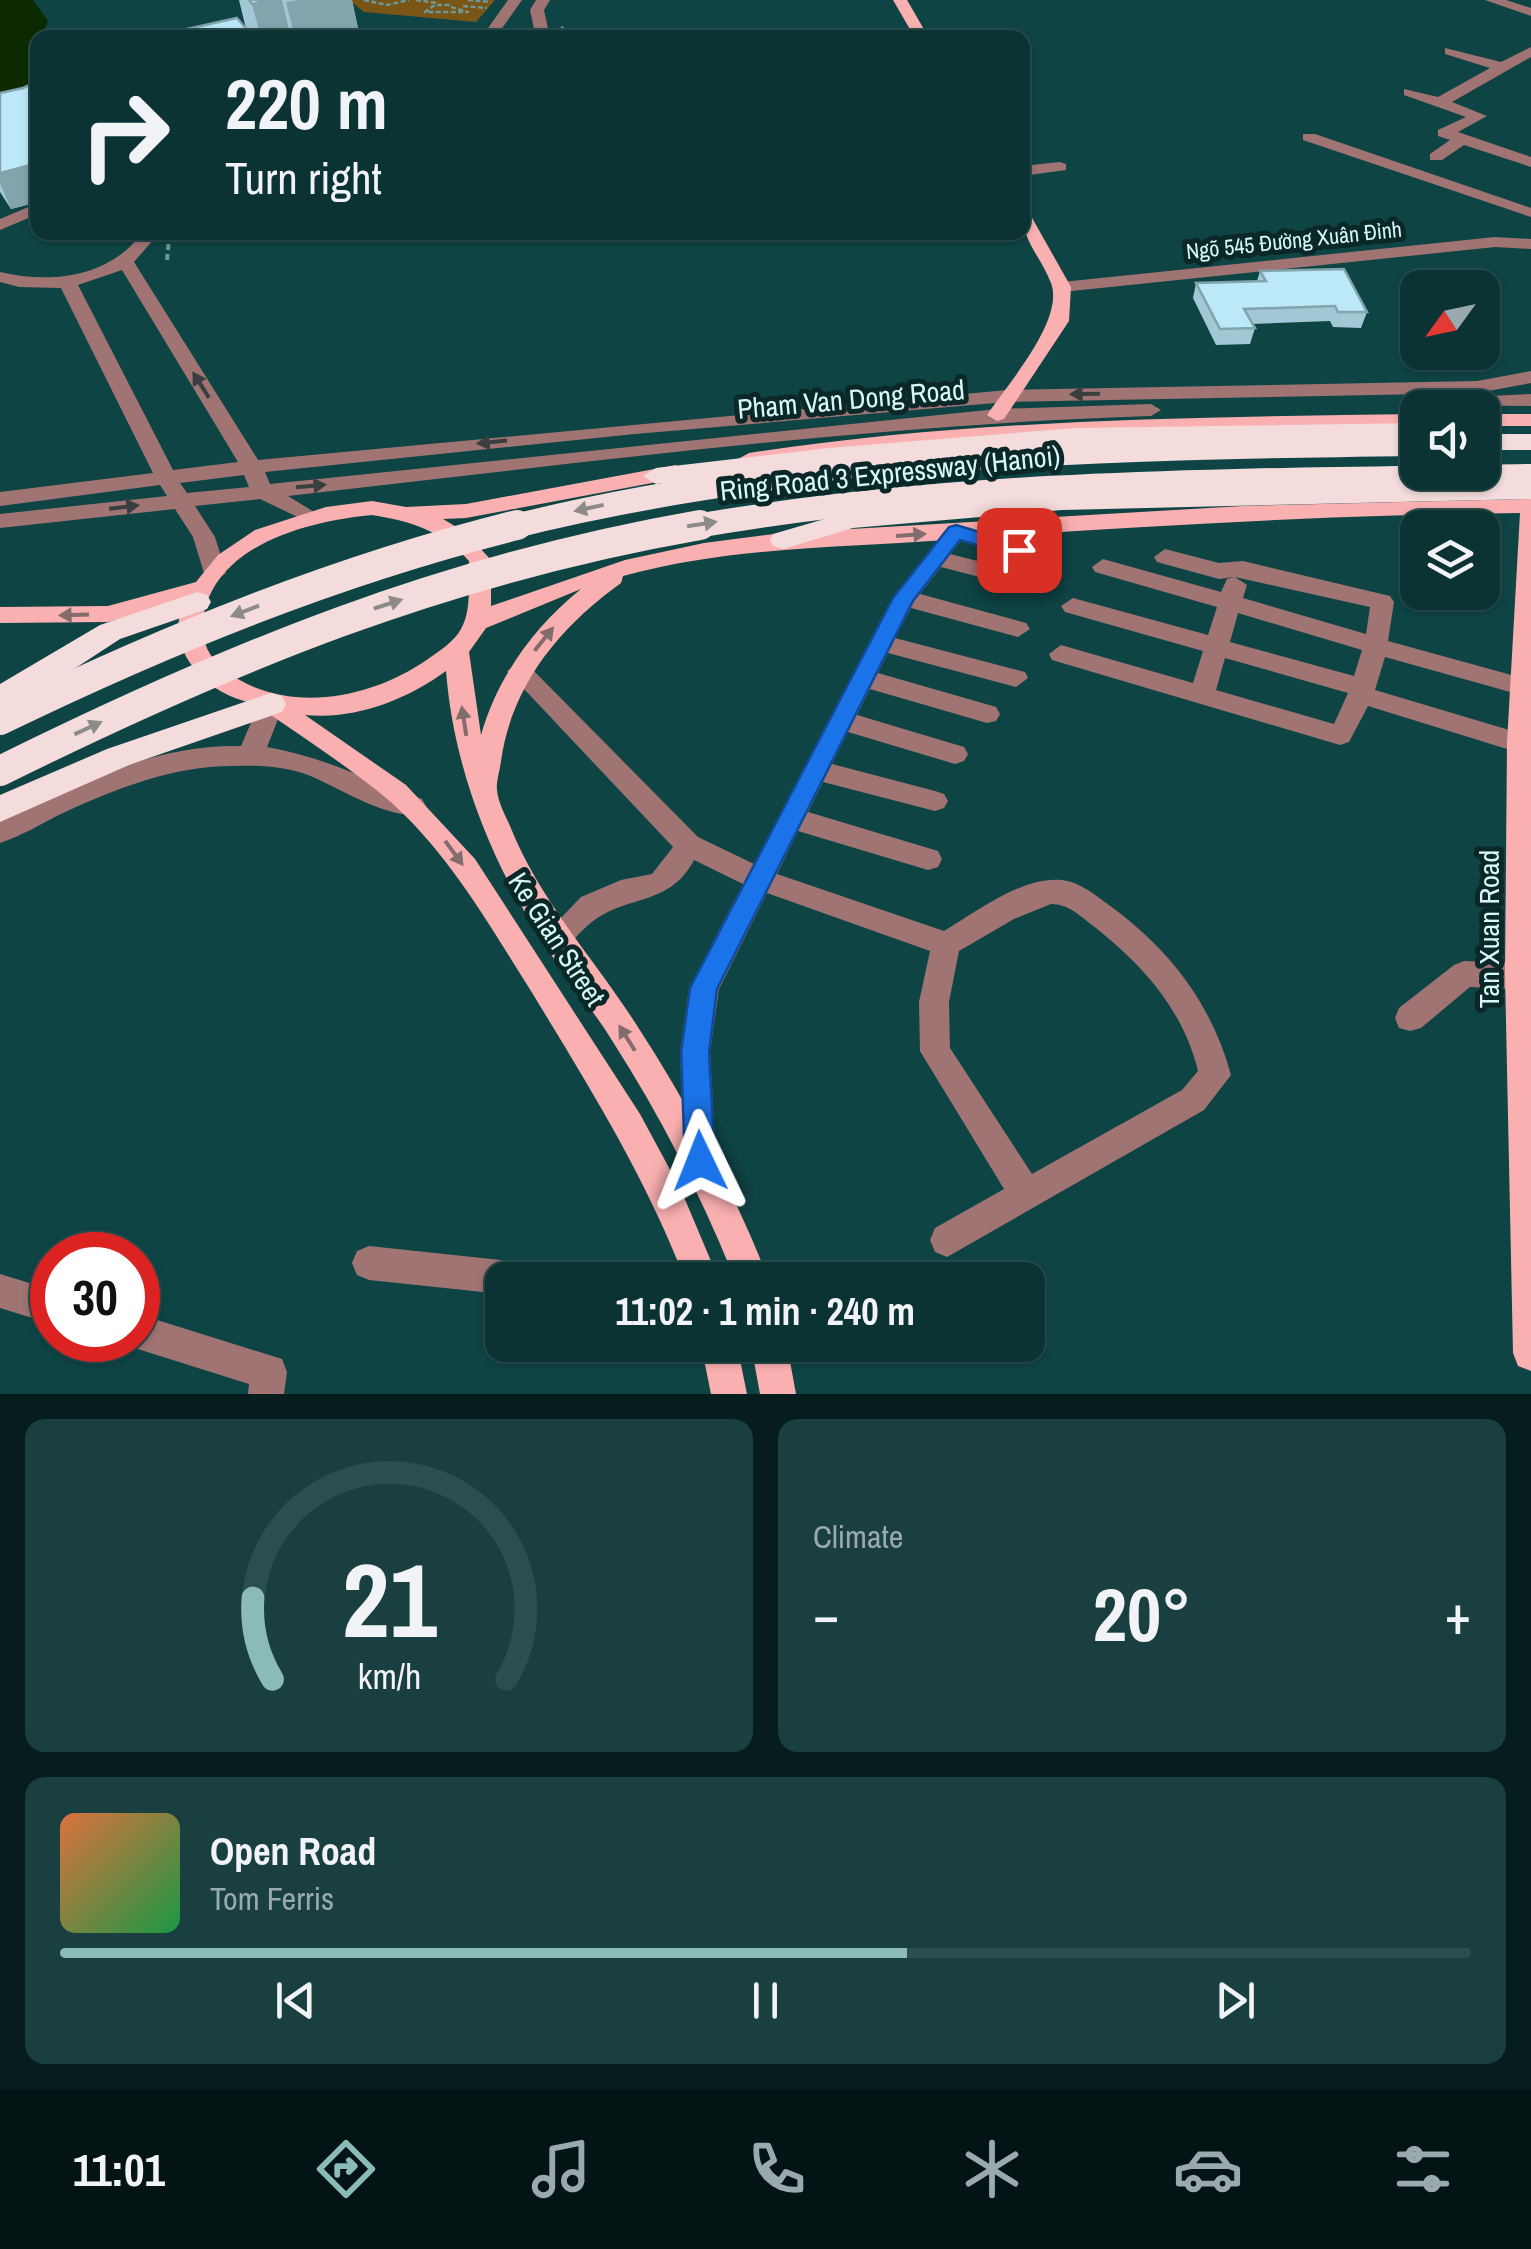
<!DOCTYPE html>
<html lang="en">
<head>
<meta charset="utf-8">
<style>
  :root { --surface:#0b3334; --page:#193f40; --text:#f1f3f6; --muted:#9aaaac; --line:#2b4e4f; --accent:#8bbbb9 }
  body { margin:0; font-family:"Archivo Narrow",sans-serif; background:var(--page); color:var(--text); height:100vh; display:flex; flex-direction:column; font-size:38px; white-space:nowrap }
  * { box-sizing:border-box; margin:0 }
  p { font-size:32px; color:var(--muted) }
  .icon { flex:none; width:55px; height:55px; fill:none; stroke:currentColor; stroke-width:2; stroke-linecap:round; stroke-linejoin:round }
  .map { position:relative; height:1394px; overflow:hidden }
  .sheet { display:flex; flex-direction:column; gap:25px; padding:25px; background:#061c1d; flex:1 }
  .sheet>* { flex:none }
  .top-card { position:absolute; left:30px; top:30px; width:1000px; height:210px; border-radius:20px; box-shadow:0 2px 8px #0004,0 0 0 2px var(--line); background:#0b3334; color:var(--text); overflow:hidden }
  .needle { width:65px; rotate:237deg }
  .fabs { position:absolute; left:1400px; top:270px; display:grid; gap:20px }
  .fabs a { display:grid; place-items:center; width:100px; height:100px; border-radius:20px; background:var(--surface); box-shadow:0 2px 8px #0004,0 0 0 2px var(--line); font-size:50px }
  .speed { position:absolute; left:30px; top:1232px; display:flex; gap:20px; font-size:50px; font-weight:700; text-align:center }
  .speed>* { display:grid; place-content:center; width:130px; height:130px; border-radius:50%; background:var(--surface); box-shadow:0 2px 8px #0004,0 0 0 2px var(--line); line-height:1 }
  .speed .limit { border:15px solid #d22; background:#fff; color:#111 }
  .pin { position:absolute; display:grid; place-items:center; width:85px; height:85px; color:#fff; margin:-42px; border-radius:20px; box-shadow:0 5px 15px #0006 }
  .me { position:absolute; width:110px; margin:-55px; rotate:358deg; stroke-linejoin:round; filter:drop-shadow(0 0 8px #0008) }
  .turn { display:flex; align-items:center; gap:35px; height:210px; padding:0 30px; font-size:45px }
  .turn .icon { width:130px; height:130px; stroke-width:2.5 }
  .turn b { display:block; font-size:70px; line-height:85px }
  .big { font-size:75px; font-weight:700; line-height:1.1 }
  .sheet .widget { flex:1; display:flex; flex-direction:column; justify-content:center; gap:15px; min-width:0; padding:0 35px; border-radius:20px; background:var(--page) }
  .sheet .dial { align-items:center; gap:0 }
  .dial svg { height:260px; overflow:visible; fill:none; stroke:var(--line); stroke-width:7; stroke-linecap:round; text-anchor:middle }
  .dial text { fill:var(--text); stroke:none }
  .song { display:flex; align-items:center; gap:30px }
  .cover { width:120px; height:120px; border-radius:15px; background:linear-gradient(135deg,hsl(20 70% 55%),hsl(140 70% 35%)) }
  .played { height:10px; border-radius:5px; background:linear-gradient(90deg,var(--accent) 60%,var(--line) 60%) }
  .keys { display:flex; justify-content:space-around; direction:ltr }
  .heat { display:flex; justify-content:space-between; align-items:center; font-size:55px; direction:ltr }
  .sheet .tiles { flex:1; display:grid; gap:25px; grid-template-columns:1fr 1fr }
  .widget:last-child { grid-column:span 2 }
  .trip { position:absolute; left:485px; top:1262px; width:560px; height:100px; border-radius:20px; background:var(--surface); box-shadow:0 2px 8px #0004,0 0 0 2px var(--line); font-weight:700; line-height:100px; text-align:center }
  .menu { display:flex; height:160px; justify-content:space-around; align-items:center; background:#041415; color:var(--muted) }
  .menu .icon { width:70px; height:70px }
  .menu .on { color:var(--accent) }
  .menu b { font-size:45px; color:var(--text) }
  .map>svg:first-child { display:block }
  .green { fill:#795615 }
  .water { fill:#0d2b02 }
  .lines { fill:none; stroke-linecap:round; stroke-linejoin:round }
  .path-far1 { stroke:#6d9899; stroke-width:2.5; stroke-dasharray:5 2.5; stroke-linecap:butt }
  .path { stroke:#6d9899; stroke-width:4; stroke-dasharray:6 4; stroke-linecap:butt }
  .minor { fill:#a17474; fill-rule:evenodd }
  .major { fill:#fab0b1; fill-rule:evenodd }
  .highway { fill:#f3dcdb; fill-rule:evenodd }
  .highway-bridge-far1 { stroke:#f3dcdb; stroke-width:24 }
  .highway-bridge { stroke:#f3dcdb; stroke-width:30 }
  .wall { fill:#a1c8d4 }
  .shaded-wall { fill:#83a3ad }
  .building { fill:#bbe9f7; stroke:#83a3ad; stroke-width:2.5 }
  .oneway { fill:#393e3f }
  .oneway2 { fill:#8b8b8a }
  .oneway3 { fill:#836c6c }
  .route { fill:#1a73e8; stroke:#114b97; stroke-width:2.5 }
  .labels { text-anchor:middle; stroke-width:10; stroke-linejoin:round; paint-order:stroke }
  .far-street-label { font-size:22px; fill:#d8f8f8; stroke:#0c2728 }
  .street-label { font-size:28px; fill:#d8f8f8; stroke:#0c2728 }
</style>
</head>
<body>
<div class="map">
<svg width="1531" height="1394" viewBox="0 0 1531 1394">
  <rect width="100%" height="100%" fill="#0f4445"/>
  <path class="green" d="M349,0H495L476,22L364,12Z"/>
  <path class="water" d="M0,0H33L48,21L41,37L38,38L37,105L0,116Z"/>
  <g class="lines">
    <path class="path-far1" d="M364,0L387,5L409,0
      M416,0L437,3
      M468,0L491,2
      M463,6L487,8
      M451,7L468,12H425L435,5H452
      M561,27L579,38"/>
    <path class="path" d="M167,260L169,239L177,232"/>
    <path class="minor" d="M508,0H522L495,38H481Z
      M536,0H550L544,10L550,38H536L530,10Z
      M1485,0H1506L1531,8V16Z
      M1531,47V57L1452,102L1487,116L1458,132L1531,157V167L1464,145L1442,160H1430V154L1450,140L1438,136V130L1466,117L1404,95V89L1438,97L1490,68L1445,54V48L1501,62Z
      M1303,134H1315L1531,208V217L1303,140Z
      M1060,162L1066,164V170L1022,176V166Z
      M38,203V214L0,230V219Z
      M143,232H160L134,262L258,460L1007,390L1477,381L1531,371V383L1477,393L1007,402L635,434L265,472L270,484L997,409L1151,404L1161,410L1151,416C862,425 575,464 288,496L319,515L316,520L308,522L260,499L195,506L215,537L226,573L215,581L204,573L193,537L175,509L0,528V514L167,496L160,485L0,506V492L153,473L61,288L19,287L0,282V272C51,284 109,278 143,232ZM122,270L238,462L173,470L78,285ZM244,475L249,487L187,493L180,483Z
      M1495,237L1531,239V249L1495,247L1062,292L1053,287L1062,282Z
      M1531,394V406L1421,405L1431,399Z
      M956,525L1058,555L1061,560L1050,568L961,541L950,554L1045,578L1049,584L1037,592L941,567L920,594L1026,623L1030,629L1018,637L911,608L895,638L1025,672L1028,678L1016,687L888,653L878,673L996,707L1000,714L996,721L987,723L870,689L857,715L964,747L968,754L964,761L955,764L848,732L832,764L935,791L944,794L948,801L944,808L935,811L823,782L808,812L938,851L942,859L938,867L928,870L798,831L777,874L944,931C976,912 1022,876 1062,880C1080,882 1095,895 1109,905C1169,949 1211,1002 1231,1075L1204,1110L947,1257L935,1252L930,1240L935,1228L1004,1189L920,1051L919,1002L930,951L767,893L719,989L710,1052L716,1161L712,1172L700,1177L688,1172L684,1161L680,1052L689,988L743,884L694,860C668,910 621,892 584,929C571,941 565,954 546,948L541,939L581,897L621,880L652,874L673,847L507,671L519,662L528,665L698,837L754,864L892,598L948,527ZM1051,904C1068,904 1079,915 1092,925C1142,964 1183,1009 1198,1071L1182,1090L1032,1174L950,1048L949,1002L959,951L1014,919Z
      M1165,549L1219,563L1243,561L1390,596L1394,602L1388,641L1530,680L1531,690L1521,695L1385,657L1375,690L1529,736L1531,746L1520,753L1368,706L1349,742L1340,745L1052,660L1049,654L1061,645L1193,683L1203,651L1065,612L1061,606L1073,598L1208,635L1217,607L1095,572L1092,567L1103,559L1221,592L1227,579L1234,577L1219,579L1157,562L1154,557ZM1235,577L1370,607L1366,634L1243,598L1247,585ZM1238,613L1362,650L1354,676L1230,642ZM1225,658L1348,693L1334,724L1216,690Z
      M271,695L280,697L284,704L267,747C321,756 370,781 422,799L426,806L422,813C393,823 336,786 308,775C285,766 256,765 232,766C173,766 115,789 63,813C42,823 22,836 0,843V819C73,783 157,744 241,746L262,697Z
      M1464,961L1531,964V990L1470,987L1421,1028L1410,1031L1399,1028L1395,1018L1399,1008L1454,965Z
      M369,1246L529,1263L541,1268L546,1280H502V1294L369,1280L357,1275L352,1263L357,1251Z
      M0,1274L52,1290V1324L0,1308Z
      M138,1314L282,1359L287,1372L284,1394H248L249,1384L125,1345L124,1340H138Z"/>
    <path class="major" d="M893,0H907L929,38H915Z
      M1022,211L1031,216L1071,287L1069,321L1004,419L997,421L987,415C1007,385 1065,320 1051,283C1041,257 1022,241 1022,211Z
      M1418,414V426C1193,429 971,431 749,465L738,459L749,453C971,419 1193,417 1418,414Z
      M1482,414H1531V426H1482Z
      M676,465L687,472L684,477L466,518L443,519L465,532L491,560V606L625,560L704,543L782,533L1243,506L1531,499V1371L1518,1366L1513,1353L1505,974L1507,743L1520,513C1328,515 1137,526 946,540C836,548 730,547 623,576L621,583C560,627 512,684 501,761C500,770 496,782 497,790C498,802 505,815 510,826C540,901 593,957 636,1024C689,1105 733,1190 769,1280H735C702,1197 661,1117 613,1042C593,1009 567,980 547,948C492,864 454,771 446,671C406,700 355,720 305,715L406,785L475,859L640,1114L681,1190L719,1280H685C646,1177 588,1085 531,991C488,923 447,850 385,797C346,765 302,737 261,708C251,702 237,700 226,694C193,677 164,638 186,601L108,622L0,623V607L108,606L196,582L218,555L255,530L326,507L372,501L406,507L466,504ZM372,515C411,521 442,531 469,561C468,583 472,610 461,629C454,642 439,651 428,659C370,700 280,717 221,667C207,654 201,639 203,620C213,544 310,521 372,515ZM581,589C534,627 498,676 481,735L469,652L486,628Z
      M701,1345H737L747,1394H711Z
      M751,1345H787L796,1394H760Z"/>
    <path class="highway" d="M1418,423V437L1075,444L829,464L656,484L643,476L656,468L829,448L1075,428Z
      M1482,434H1531V450H1482Z
      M1531,483V499L1062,510L853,528L783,549L773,546L770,540L773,534L852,511L1062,494Z
      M197,592L207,595L211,602L207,609L120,639L71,671L0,708V684L100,625Z
      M271,693L282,696L286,704L282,712L129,765L0,822V795L107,749Z"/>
    <path class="highway-bridge-far1" d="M507,528C806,453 1111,448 1418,444
      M685,528C964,478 1249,481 1531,476"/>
    <path class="highway-bridge" d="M0,720C167,639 337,570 517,525
      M0,771C233,656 442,570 700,525"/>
  </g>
  <path class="wall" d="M239,0H352L360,38H165L164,34L246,29Z
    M38,81V202L11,209L0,192V93L23,88Z
    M1260,271L1367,312L1361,328L1333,327L1330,321L1252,324L1255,328L1250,344L1216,345L1193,298L1196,283L1257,281Z"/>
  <path class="shaded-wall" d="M271,0H282L291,38H261L252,4Z
    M298,0H352L360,38H295L286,2Z
    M38,163V202L11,209L0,183V173Z"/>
  <path class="building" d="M249,0H271L252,4Z
    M237,18L254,38H167L164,34Z
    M38,81V163L0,173V93L23,88Z
    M1344,269L1367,312H1338L1335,306L1244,309L1255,328L1220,329L1196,283L1266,281L1260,271Z"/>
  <defs><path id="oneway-solid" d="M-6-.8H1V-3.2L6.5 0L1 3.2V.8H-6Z" transform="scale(2.5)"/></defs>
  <g class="oneway">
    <use href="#oneway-solid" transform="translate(201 385) rotate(-122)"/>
    <use href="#oneway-solid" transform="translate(1085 394) rotate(179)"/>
    <use href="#oneway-solid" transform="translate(492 442) rotate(174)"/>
    <use href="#oneway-solid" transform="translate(311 486) rotate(-5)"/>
    <use href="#oneway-solid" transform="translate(124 507) rotate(-7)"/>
  </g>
  <g class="oneway2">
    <use href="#oneway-solid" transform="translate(589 508) rotate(168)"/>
    <use href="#oneway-solid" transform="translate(702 524) rotate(-9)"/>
    <use href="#oneway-solid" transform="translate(388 604) rotate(-18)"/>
    <use href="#oneway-solid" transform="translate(245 611) rotate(159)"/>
    <use href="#oneway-solid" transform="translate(88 728) rotate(-25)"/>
  </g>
  <g class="oneway3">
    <use href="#oneway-solid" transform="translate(911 535) rotate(-4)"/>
    <use href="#oneway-solid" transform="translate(74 615) rotate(178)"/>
    <use href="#oneway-solid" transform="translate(544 639) rotate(-51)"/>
    <use href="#oneway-solid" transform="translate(464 721) rotate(-99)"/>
    <use href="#oneway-solid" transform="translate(454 853) rotate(54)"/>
    <use href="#oneway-solid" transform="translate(627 1038) rotate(-122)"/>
  </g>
  <path class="route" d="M956,525L1026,546L1029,550L1019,557L960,540L913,601L717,989L709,1052L715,1161L711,1171L700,1175L689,1171L685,1161L681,1052L690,988L893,598L949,527Z"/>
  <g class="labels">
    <g class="far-street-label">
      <text transform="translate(1294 240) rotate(-6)" y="8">Ngõ 545 Đường Xuân Đỉnh</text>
    </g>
    <g class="street-label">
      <text transform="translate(851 399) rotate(-5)" y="10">Pham Van Dong Road</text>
      <text transform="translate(890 473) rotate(-6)" y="10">Ring Road 3 Expressway (Hanoi)</text>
      <text transform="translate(1489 929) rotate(-90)" y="10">Tan Xuan Road</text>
      <text transform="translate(557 939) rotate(57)" y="10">Ke Gian Street</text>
    </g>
  </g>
</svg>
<div class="fabs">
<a><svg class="needle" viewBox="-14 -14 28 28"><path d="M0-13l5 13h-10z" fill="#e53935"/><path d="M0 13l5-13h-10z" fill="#9aaaac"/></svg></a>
<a><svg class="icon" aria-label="sound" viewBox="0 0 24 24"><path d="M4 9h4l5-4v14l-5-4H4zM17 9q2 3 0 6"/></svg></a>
<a><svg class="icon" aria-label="layers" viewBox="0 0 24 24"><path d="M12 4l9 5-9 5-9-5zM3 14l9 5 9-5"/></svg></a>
</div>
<div class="speed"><div class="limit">30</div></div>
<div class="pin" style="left:1019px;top:550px;background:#d93025"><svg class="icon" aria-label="arrive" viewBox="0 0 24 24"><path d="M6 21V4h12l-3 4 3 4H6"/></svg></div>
<svg class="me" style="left:700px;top:1161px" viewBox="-20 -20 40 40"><path d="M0-17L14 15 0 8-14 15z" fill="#1a73e8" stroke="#fff" stroke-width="4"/></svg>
<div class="trip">11:02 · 1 min · 240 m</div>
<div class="top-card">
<div class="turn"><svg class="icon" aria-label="right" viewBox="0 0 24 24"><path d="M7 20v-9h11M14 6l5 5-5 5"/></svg><div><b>220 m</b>Turn right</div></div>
</div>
</div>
<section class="sheet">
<div class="tiles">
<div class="widget dial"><svg viewBox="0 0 100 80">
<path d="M14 69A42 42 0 1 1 86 69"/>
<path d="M14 69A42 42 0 0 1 8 44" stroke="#8bbbb9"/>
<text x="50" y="56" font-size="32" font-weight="700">21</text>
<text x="50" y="72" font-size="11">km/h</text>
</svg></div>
<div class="widget"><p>Climate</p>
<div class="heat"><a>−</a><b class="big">20°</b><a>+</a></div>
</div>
<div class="widget">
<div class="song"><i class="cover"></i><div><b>Open Road</b><p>Tom Ferris</p></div></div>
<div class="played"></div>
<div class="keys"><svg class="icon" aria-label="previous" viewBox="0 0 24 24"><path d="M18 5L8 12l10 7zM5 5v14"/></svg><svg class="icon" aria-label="pause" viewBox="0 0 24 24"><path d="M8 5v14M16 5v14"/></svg><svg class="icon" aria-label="next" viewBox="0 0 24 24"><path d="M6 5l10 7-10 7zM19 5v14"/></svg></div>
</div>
</div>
</section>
<nav class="menu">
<b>11:01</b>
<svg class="icon on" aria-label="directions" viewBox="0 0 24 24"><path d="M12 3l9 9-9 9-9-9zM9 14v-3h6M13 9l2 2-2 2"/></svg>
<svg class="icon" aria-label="music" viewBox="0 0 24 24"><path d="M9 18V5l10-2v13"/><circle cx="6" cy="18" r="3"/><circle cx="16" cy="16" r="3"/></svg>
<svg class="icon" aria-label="phone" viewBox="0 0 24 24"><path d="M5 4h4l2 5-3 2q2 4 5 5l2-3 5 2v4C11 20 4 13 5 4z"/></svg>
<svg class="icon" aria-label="climate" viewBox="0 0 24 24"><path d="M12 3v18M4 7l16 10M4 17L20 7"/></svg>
<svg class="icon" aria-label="car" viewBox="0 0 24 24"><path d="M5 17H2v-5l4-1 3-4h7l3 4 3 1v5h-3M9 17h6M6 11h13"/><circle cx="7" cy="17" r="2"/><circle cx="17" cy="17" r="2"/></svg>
<svg class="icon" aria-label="filters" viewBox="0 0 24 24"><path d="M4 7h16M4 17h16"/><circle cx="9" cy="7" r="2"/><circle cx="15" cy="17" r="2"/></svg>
</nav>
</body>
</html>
